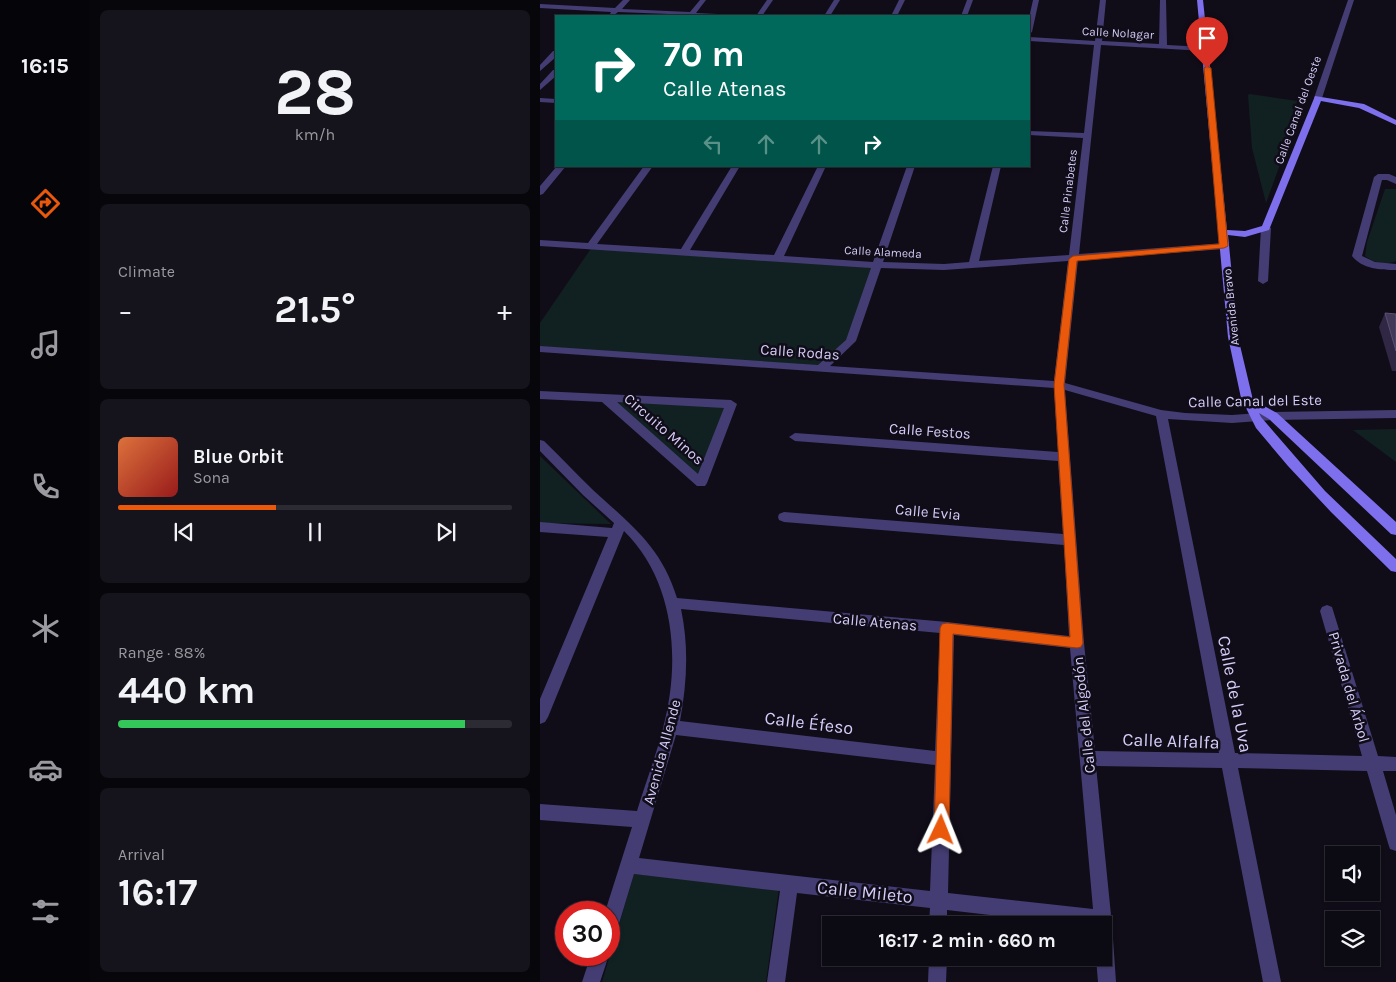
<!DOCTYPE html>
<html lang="en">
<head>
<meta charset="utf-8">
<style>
  :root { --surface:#0c0a13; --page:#15131c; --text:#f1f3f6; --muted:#9a9aa0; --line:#2c2b33; --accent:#ea580c }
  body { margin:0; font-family:Karla,sans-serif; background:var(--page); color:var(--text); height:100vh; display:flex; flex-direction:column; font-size:19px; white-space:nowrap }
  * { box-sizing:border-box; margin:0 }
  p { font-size:16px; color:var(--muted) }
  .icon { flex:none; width:28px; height:28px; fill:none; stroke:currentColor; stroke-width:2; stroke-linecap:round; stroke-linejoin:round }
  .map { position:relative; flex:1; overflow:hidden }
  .sheet { display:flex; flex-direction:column; gap:10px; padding:10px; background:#07060a; width:450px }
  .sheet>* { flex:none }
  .guide { position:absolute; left:15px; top:15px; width:475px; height:152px; border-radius:0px; box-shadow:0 1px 4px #0004,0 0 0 1px var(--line); background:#00695c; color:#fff; overflow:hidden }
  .tools { position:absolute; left:785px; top:846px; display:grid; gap:10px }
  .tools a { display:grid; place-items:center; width:55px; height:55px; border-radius:0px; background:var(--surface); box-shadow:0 1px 4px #0004,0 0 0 1px var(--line); font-size:25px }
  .speed { position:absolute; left:15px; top:901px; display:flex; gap:10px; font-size:25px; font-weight:700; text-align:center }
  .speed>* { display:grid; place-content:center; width:65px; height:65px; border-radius:50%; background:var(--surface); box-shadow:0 1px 4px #0004,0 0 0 1px var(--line); line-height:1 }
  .speed .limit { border:8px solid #d22; background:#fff; color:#111 }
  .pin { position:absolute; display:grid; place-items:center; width:42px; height:42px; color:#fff; margin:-51px -21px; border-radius:50% 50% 50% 0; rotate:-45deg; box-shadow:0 0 5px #0007 }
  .pin .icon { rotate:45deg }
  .me { position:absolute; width:55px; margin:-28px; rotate:2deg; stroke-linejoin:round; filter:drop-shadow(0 0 4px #0008) }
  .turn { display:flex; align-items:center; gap:18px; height:105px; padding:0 25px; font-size:22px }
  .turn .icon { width:65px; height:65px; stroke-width:2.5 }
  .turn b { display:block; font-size:35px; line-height:42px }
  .lanes { display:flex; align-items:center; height:48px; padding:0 25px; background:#0003; justify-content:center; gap:25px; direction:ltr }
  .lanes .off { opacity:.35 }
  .big { font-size:38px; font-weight:700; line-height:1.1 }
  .sheet .card { flex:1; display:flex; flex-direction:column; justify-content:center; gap:8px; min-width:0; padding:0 18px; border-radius:8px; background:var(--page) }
  .sheet .dial { align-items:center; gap:0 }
  .dial b { font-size:65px; line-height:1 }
  .song { display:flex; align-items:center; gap:15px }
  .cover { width:60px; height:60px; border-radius:8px; background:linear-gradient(135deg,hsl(20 70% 55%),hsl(0 70% 35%)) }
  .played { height:5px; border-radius:2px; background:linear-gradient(90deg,var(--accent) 40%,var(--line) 40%) }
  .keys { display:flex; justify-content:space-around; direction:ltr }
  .heat { display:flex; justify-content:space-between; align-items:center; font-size:28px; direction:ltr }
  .charge { height:8px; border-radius:4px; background:linear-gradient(90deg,#34c759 88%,var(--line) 0) }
  .trip { position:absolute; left:282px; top:916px; width:290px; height:50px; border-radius:0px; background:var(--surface); box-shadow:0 1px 4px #0004,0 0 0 1px var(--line); font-weight:700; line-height:50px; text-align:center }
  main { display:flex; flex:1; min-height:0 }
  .dock { display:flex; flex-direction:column; width:90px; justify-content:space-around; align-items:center; background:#050408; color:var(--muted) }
  .dock .icon { width:35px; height:35px }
  .dock .active { color:var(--accent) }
  .dock b { font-size:22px; color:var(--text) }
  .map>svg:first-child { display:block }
  .green { fill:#112122 }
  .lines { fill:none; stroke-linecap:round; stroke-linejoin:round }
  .street { fill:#443d73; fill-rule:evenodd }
  .secondary { fill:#7e6fed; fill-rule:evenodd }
  .wall { fill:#302745 }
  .building { fill:#423959; stroke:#595072 }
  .route { fill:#ea580c; stroke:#983908 }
  .labels { text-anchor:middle; stroke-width:5; stroke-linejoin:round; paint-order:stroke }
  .far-street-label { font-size:12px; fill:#d5ccf8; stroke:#100d19 }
  .street-label { font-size:15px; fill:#d5ccf8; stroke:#100d19 }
  .near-street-label { font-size:18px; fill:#d5ccf8; stroke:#100d19 }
</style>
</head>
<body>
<main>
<nav class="dock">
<b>16:15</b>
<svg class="icon active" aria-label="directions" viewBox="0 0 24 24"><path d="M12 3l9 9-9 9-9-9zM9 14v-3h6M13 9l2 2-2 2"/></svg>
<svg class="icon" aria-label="music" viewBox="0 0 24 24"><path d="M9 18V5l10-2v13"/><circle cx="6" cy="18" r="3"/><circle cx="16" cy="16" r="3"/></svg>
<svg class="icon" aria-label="phone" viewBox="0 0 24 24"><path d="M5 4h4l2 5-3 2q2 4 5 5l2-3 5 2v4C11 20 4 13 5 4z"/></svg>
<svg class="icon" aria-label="climate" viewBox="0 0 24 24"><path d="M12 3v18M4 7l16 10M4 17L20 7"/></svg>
<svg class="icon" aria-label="car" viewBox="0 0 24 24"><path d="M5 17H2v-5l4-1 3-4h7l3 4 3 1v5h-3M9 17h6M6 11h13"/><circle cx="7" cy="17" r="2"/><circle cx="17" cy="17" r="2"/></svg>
<svg class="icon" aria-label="filters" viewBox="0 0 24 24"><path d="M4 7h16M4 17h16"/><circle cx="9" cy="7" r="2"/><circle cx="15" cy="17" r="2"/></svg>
</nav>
<section class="sheet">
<div class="card dial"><b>28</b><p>km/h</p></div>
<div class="card"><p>Climate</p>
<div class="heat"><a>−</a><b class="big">21.5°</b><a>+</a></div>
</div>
<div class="card">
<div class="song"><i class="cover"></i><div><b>Blue Orbit</b><p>Sona</p></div></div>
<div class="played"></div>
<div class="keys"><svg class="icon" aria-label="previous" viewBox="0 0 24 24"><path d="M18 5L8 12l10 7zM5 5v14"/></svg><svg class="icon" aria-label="pause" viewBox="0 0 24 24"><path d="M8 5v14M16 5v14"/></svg><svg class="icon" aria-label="next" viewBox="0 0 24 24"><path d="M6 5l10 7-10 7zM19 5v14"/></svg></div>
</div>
<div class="card"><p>Range · 88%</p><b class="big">440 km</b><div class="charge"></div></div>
<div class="card"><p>Arrival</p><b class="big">16:17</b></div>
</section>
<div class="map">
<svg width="856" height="982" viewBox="0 0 856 982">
  <rect width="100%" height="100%" fill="#100d19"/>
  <path class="green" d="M710,94L757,101L746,148L726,203L712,148L708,95Z
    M845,189H856V261C847,265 833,263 825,256L827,242Z
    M52,247L334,265L309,340L281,367L0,348V323Z
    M70,401L189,406L160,480Z
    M856,429V462L813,430Z
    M0,456L71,524L0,523Z
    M94,874L239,888L226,982H62Z"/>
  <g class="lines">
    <path class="street" d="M83,0H90L82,9L150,12L160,0H166L156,13L177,14L180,16L78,12L73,16L70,14L71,12L0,8V4L75,8Z
      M227,0H233L222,16H216Z
      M294,0H300L290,16H284Z
      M359,0H365L357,16H351Z
      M427,0H433L427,16H421Z
      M493,0H499L492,32L489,34V18Z
      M560,0H566L562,41L619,44L620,0H626L627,45L665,47L669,49L665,51L561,45L539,254L684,243L689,246L684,249L538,260L525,383L621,410L645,413L692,415L733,412L856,410V418L733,420L692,423L628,419L695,753L822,756L780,611L782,607L787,605L792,607L838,756L856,757V771H843L856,815V851L850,849L848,843L827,771L698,768L741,982H723L682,768L556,766L572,925L568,932L573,939L576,982H558L556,958H564V925H537L407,910V925H389L390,908L257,893L245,982H227L240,891L94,874L78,927L75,933L69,936V912H65L92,827L0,820V804L97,811C105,784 116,756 123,728C141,661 135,581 84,531L8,717L5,722L0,724V699L68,537L0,532V522L72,528L74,523L43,495L0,451V440L4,441C21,457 36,474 53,490C91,525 121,546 137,598L407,622L529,636L524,545L244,522L239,520L238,517L239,514L244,512L523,534L518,461L255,441L249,437L255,433L518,452L514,388L0,352V346L278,365L306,340L331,268L0,246V240L48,243L104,166H113L57,244L141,249L192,166H200L150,250L234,255L278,166H286L244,256L333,262L367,166H375L343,262L404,264L429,262L453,166H461L439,261L529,255L543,138L489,135V131L544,133L554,45L489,41V37L555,41ZM528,261L514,381L290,366L316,341L341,268L404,270ZM525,390L616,416L679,753L555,751L544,643ZM141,609L400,633L395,751L140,721C147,683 149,647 141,609ZM414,635L530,648L553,909L408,893ZM136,735L395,765L390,891L99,858Z
      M808,0H814L782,98L775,100L774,98Z
      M13,51H16V57L0,71V65Z
      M13,70H16V76L0,90V84Z
      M0,98L16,99V103L0,102Z
      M17,166H26L3,194L0,195V186Z
      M838,174H849L856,177V184L847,180H842L822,256L835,262L856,264V270C841,270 822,269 812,256L834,177Z
      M726,225L731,228L728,281L723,284L718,281L721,228Z
      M0,391L191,400L197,404L167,483L165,486H157L62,402L0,399ZM77,402L184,408L158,474Z
      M69,954V955L60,982H42L51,955Z
      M389,958H407L406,982H388Z"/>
    <path class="secondary" d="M657,0H663L687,230L705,231L722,226L775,96L824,104L856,120V125L819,108L781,101L729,230L705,237L688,235L698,337L713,400L737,413L856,522V535L851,534L729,419L719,413L721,417L785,491L856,559V572L851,571L791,512L748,466L716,428L701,398L688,337Z"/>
  </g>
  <path class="wall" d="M845,313L856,314V371H852L839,327Z"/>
  <path class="building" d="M845,313L856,314V351Z"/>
  <path class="route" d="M667,66L671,68L688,246L684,248L537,261L524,385L543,643L541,647L537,648L413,634L409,830L406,835L401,837L396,835L394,830L400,628L402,624L407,623L530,637L514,385L529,259L533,256L679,244L664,68Z"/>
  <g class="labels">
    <g class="far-street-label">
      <text transform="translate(578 33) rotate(3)" y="4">Calle Nolagar</text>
      <text transform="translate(758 110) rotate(-70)" y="4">Calle Canal del Oeste</text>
      <text transform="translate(528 191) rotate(-83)" y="4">Calle Pinabetes</text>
      <text transform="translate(343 252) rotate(3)" y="4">Calle Alameda</text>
      <text transform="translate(691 307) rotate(-96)" y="4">Avenida Bravo</text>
    </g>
    <g class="street-label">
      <text transform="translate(260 352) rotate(4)" y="5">Calle Rodas</text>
      <text transform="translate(715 401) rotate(-1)" y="5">Calle Canal del Este</text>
      <text transform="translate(124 429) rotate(41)" y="5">Circuito Minos</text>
      <text transform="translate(390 431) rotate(4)" y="5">Calle Festos</text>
      <text transform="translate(388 512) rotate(5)" y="5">Calle Evia</text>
      <text transform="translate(335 622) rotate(5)" y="5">Calle Atenas</text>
      <text transform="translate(809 687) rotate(74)" y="5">Privada del Árbol</text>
      <text transform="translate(544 715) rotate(-96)" y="5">Calle del Algodón</text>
      <text transform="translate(122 752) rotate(-75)" y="5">Avenida Allende</text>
    </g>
    <g class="near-street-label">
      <text transform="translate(695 694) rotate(79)" y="6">Calle de la Uva</text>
      <text transform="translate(269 723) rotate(7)" y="6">Calle Éfeso</text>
      <text transform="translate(631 741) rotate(2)" y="6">Calle Alfalfa</text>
      <text transform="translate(325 892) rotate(6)" y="6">Calle Mileto</text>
    </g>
  </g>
</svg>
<div class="tools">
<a><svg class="icon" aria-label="sound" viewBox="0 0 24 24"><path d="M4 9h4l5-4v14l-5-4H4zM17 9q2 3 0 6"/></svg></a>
<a><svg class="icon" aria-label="layers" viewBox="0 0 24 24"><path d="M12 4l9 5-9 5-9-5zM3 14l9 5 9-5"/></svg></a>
</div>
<div class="speed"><div class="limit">30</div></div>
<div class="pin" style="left:667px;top:68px;background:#d93025"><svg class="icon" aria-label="arrive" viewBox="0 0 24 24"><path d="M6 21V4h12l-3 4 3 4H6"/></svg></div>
<svg class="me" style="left:401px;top:830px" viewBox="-20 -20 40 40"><path d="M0-17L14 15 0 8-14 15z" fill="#ea580c" stroke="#fff" stroke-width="4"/></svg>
<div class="trip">16:17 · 2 min · 660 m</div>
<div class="guide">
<div class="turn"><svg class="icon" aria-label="right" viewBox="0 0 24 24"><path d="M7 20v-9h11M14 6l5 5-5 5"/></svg><div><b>70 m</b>Calle Atenas</div></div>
<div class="lanes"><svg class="icon off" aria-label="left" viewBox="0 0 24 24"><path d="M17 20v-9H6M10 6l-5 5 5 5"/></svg><svg class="icon off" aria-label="ahead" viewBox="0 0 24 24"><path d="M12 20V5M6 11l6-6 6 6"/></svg><svg class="icon off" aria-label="ahead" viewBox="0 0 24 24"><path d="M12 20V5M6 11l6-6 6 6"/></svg><svg class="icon" aria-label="right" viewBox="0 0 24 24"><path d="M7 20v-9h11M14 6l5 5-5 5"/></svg></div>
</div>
</div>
</main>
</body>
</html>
